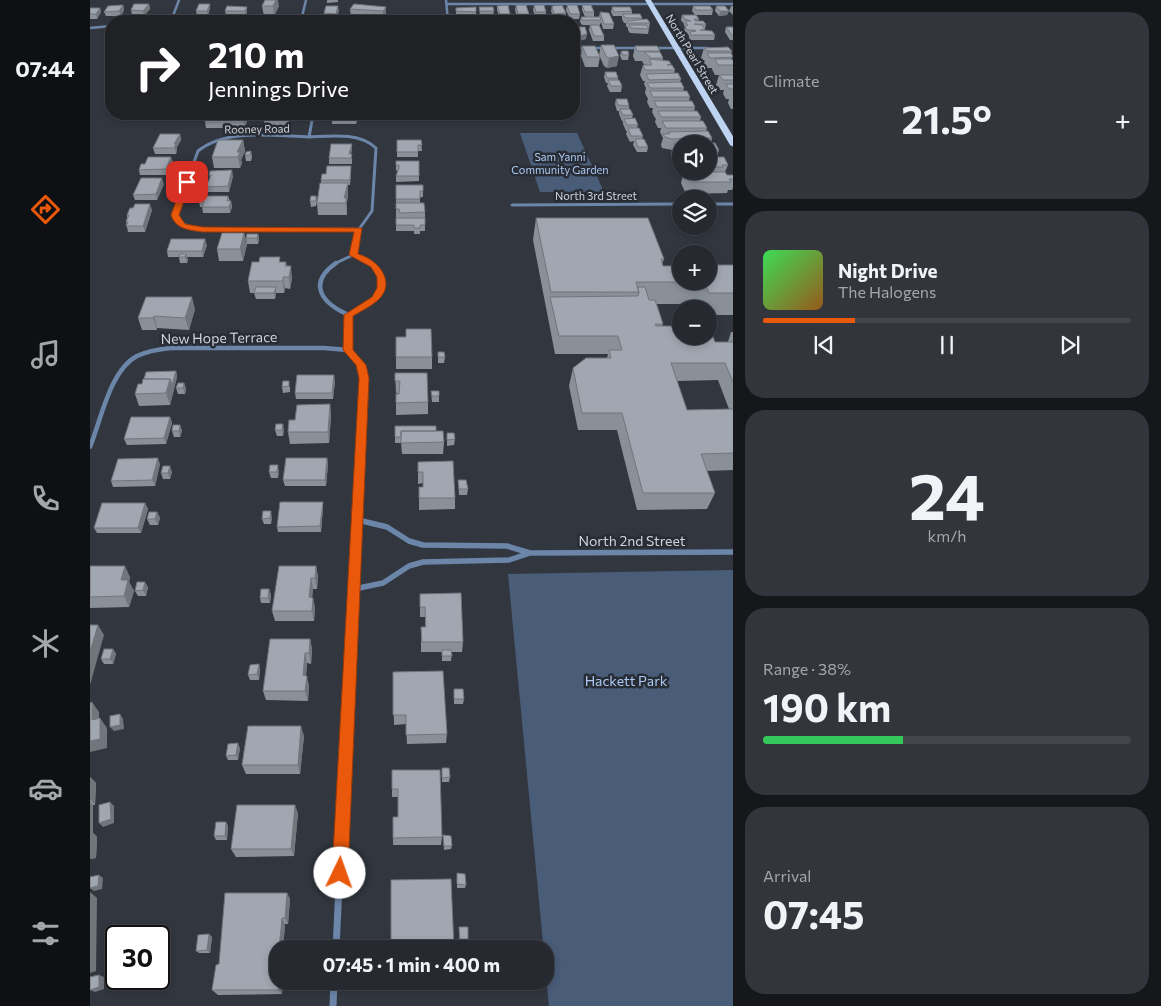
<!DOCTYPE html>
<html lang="en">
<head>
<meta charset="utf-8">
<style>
  :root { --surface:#26292f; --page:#32353b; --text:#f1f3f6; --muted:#a4a6aa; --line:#42454b; --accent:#ea580c }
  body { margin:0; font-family:Commissioner,sans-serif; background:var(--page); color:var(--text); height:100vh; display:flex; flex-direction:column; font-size:19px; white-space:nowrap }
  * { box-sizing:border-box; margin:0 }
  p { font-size:16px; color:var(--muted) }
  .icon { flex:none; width:28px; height:28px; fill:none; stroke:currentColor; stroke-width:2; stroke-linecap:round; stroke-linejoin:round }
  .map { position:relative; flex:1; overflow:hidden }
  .sheet { display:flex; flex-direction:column; gap:12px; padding:12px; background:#15171a; width:428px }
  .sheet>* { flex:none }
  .guide { position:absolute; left:15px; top:15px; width:475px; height:105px; border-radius:20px; box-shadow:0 2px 8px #0003,0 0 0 1px var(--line); background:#202124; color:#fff; overflow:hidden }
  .fabs { position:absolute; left:582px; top:135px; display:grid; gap:10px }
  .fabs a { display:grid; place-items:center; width:45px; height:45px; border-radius:50%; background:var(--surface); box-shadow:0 2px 8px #0003,0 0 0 1px var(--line); font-size:25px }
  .speed { position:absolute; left:15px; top:925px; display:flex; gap:10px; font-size:25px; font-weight:700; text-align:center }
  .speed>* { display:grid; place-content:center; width:65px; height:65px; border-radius:50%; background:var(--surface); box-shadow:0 2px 8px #0003,0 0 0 1px var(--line); line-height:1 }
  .speed .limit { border:2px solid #111; border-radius:8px; background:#fff; color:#111 }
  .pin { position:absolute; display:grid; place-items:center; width:42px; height:42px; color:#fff; margin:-21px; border-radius:10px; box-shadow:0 2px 8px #0006 }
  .me { position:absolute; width:55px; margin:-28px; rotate:3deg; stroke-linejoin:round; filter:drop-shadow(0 0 4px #0008) }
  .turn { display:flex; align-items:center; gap:18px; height:105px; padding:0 20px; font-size:22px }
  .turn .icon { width:65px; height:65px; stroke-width:2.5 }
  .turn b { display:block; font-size:35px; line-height:42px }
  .big { font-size:38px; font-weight:700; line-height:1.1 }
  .sheet .card { flex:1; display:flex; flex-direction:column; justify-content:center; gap:8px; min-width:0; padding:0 18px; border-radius:20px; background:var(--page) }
  .sheet .dial { align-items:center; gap:0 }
  .dial b { font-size:65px; line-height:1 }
  .song { display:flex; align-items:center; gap:15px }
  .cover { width:60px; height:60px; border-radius:8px; background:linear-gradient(135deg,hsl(130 70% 55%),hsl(30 70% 35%)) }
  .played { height:5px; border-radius:2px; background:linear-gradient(90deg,var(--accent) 25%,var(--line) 25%) }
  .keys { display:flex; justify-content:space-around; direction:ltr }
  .heat { display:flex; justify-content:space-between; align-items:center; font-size:28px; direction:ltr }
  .charge { height:8px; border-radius:4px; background:linear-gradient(90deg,#34c759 38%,var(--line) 0) }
  .trip { position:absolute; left:179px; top:940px; width:285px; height:50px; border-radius:20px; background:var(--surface); box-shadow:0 2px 8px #0003,0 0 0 1px var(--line); font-weight:700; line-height:50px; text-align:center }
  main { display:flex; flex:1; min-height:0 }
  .dock { display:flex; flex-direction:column; width:90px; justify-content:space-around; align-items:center; background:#0f1013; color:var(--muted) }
  .dock .icon { width:35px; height:35px }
  .dock .active { color:var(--accent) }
  .dock b { font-size:22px; color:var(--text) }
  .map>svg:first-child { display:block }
  .green { fill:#495c78 }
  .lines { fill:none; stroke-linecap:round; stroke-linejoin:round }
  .street-far4 { stroke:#6c86aa; stroke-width:2.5 }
  .street-far3 { stroke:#6c86aa; stroke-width:3 }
  .street-far2 { stroke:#6c86aa; stroke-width:4.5 }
  .street-far1 { stroke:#6c86aa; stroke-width:5.5 }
  .street { stroke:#6c86aa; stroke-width:7 }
  .primary { fill:#bed3f1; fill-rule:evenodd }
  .wall { fill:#8a9098; fill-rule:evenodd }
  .shaded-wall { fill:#71757c }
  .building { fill:#a1a7b1; stroke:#71757c }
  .route { fill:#ea580c; stroke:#983908 }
  .labels { text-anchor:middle; stroke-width:5; stroke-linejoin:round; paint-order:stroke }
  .far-street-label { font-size:11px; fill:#d0d3d8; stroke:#282d35 }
  .far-park-label { font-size:11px; fill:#adc9f3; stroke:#282d35 }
  .street-label { font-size:14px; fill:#d0d3d8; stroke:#282d35 }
  .park-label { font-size:14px; fill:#adc9f3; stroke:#282d35 }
</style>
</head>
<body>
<main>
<nav class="dock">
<b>07:44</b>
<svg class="icon active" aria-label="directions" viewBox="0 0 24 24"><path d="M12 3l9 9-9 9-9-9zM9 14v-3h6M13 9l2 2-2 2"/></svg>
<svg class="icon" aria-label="music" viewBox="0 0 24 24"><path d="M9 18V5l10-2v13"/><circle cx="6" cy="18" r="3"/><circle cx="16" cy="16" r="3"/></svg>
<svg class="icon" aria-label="phone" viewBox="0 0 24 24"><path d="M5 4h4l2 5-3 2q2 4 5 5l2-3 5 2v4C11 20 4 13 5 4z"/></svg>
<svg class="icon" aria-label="climate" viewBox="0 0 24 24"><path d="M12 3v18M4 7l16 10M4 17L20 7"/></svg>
<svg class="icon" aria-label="car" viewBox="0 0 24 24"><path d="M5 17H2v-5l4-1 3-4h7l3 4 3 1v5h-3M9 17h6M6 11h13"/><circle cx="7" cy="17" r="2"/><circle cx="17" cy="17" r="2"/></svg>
<svg class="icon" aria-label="filters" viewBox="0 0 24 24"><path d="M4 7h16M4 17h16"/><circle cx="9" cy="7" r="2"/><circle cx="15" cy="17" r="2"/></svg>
</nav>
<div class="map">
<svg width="644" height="1006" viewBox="0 0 644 1006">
  <rect width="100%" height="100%" fill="#32373f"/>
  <path class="green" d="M487,133L514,192H450L430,133Z
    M643,570V1006H459L418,574Z"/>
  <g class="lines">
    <path class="street-far4" d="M356,0L358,21
      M357,4H644
      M81,21L89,0
      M211,21L216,0
      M0,28L21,26
      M484,48H551
      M562,48H618
      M223,116V114"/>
    <path class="street-far3" d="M223,115L219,137C241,136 269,132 286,148L282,211L267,232L263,255
      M219,137C185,136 136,128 108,151L86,212L87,221L107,230L269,229
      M619,204H644
      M422,205L591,204
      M244,264L263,255L283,264"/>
    <path class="street-far2" d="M246,263C216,284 233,304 259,315C276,307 293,297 291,277L281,263
      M259,315L258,350L271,365L274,378L270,454
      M0,447C11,420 20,370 47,356C58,351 70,349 81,348H234L258,350"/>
    <path class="street-far1" d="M268,520L297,527L319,541L333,545L417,546L440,553L644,552
      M264,589L293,583L319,566L333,562L419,560L440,553
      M258,696L270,453"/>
    <path class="street" d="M246,949L258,695
      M243,1006L244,981"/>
    <path class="primary" d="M555,0H561L644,138V147L640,145Z"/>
  </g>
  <path class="wall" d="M237,0H248V2L237,3Z
    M59,4L60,9L54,16L42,15L41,10Z
    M33,5L34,10L31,16H16L14,12Z
    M426,5L439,14L438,17H463L461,11L462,6L476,13L475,18H465V21H436V18H428V21H418V19H410L407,10V6L420,17H427L425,10Z
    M444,5L456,12V16H445L443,10Z
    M477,5L490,14L489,19H480L476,10Z
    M492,5L504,12V17H509L510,12L524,24L523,29H513L511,22L510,25H492L490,22L491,17H495L492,10Z
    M137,6L157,11L156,16L136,15L135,11Z
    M172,6H189L184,16H174Z
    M603,6L623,10L622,15H605L602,11Z
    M626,6L639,11L637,15L629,16L625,11Z
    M641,6H644V16L639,11Z
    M296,7V16L293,20L261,18L260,9Z
    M389,7L404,11L403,15L390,16Z
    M522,7H540L542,11V14H550L552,18V20L557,19L560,23L558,34L540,33L538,30V28L536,26V23H534L532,19V16H523L521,12Z
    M0,8H10L11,12L7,19H0Z
    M120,8L118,16H107L106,11Z
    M366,8L386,12V15L390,18L389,21H379V16L366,15Z
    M249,11L246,18H234V13Z
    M592,15L609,19L608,21L616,24L615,29V30L625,35L624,40H600L599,37V35L596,34L594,31L595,27L594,26V24L591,20Z
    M500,25L514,36V41H503L499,30Z
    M484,27L496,39L488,41L484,33Z
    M636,27H644V40H640L635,32Z
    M511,45L527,66L517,68L514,66L510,57L508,67H495L491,56L492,46L509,55Z
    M545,46L570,51L569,52L573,58V60L581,65L585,70L584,73L591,79L590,82L594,88L593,91L600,97L599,101L605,107L604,111L611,117L610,121L617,128L616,131L622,138L621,143L629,150L627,157L638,165L635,172L637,175H644V186L642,190H638L637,193L596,194L591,183L594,172V171H619V144H591V161H584L581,154L582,150L572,148L571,145L573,138L570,132L571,128H568L565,122L566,118H565L562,112L563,108H560L557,102L558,99L555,93L556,88L554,84L555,81H553L550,75L553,65H555L552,62L553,61H545L543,56Z
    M614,48L642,51L641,54L642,60L644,61V109H641L638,103L639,99H636L633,94L634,90H630L626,85L629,75H625L622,69V68H617L614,63L615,61L613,60L611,58Z
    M484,50L490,61L489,66H484Z
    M531,51L539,55L538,60H532L530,56Z
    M515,72L528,78V80L532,86L531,92H520L517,86L518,83H516L514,77Z
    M526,99L539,106V109L543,115L542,118L548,125L547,128L553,136L552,139L558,147L557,152H547L543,145L544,141L540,142L536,134L537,131H536L533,124V121H532L529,114V111H527L525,104Z
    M201,114L199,118V126H175L173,115Z
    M245,114H269L266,124H242V118Z
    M157,121L155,128H116L115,122Z
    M90,134L91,140L87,147V150L86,154H65L63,148Z
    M153,140L155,151L151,160L152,163L150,168H124L122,157Z
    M307,140H331L332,151H328V157H307Z
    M262,144V149L261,154L262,160V164H239V158Z
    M161,151L162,157L161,161H156L155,155Z
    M306,161H329V181L306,182V176L308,170L306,171Z
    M83,162L77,175H50L49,170L55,164Z
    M261,172L260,185H258V195L257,202V215H228L227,203L231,183V180Z
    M119,175L143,176L139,192H117L116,187L120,178Z
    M74,184L67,200H45L43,195Z
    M306,185H333V197H330V203L335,212V231H330V234H324V231H306Z
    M138,196L140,201H141L142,207L140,213H113L112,207H110L109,201Z
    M226,196L227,202L226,206L221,207L220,201Z
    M62,210L55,232H38L36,222L37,217V215Z
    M446,218L574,259L572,264L573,266L644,265V315H619V309H609L607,304H567L573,324L572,326L625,342H638L641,332H644V470L617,471L625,493L617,509L547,510L527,430H488L479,386L483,368L517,358L518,354H465L443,240ZM628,380L639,409L597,410L587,381Z
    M154,233L157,244L153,261H129L127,249Z
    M168,234L169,239L168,244H157L156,238Z
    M117,245L113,257H97L98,260L97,263H90L89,257H78L77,251Z
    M190,257V262H196L197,266L202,278L200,289L195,288L194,293H186L185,299H166L164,293H160L158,281L169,262Z
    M105,309L99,330L67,328V330H52L48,318Z
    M306,337H316L342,357V369H306Z
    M348,352L355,357L354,363H348Z
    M86,371L87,377L80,405L49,406L45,394L52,384Z
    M305,373L338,402V414L306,415V394L309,393H306Z
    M193,381L200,387V392L193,393L192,387Z
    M245,381L243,399H206L205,393Z
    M94,383L96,389L95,394H88L86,388Z
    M341,391L349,396V402H342Z
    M240,404L241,416L239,443L200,444L198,432L205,420Z
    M80,417L82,423L76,444L37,445L34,439Z
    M90,425L92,431L90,437H84L82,431Z
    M305,426L346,431L354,442L353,454H312L311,443H305Z
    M185,430H194L193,436H187Z
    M357,433L365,439L364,445L357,446Z
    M237,458L238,464L236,486H195L193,480Z
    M328,462L365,498V509L329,510V487H333V483L328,484Z
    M70,464L65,486L23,487L21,481Z
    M189,471L188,478H181L179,472Z
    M82,472L80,479H73L71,473Z
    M368,480L378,489L377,495H369Z
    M55,503L58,509L51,533H7L4,528Z
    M233,508L231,532H188L187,527Z
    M67,512L70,518L68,525H60L57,519Z
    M182,517L181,524H174L172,519Z
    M0,566L40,577L39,582L44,591L39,607L0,608Z
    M226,566L228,577L227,589H223L222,597L225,608L224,621H185L182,611Z
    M58,587L56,596H48L45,591Z
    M179,589L181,595L180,603H171L170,598Z
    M330,594L373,642L372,652H362L361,661H352V652H331V627H335V617H330Z
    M220,639L222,649L221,664L217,663L216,676L219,686L218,701L176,700L173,691Z
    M23,649L26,654L23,664H14L11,659Z
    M169,664L170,669L169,680H160L158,675Z
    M303,672L357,734L356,743L317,744L316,724L304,725Z
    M364,689L374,699L373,704H364Z
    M214,736L210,774H156L152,765Z
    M150,748L148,760H138L136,756Z
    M352,768L360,777L359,782H352Z
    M302,770L352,837L351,845H303V838L308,817V797H302Z
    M0,777L6,783L5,805H3V833L7,837L6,858L0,859Z
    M208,813L204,856L146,857L141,849Z
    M136,822L138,826L137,840H126L124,836Z
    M353,835L362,846L361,849L354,850Z
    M367,873L376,885L375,888H367Z
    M301,880L364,949L302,947Z
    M197,893L200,899L198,924H195L193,949H188L192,994L128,995L122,990L129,964Z
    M369,927L378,939V942H369Z
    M119,934L122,937L120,953H109L106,951Z"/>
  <path class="shaded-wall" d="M186,0H188L189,6L184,16L183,6Z
    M59,4L60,9L54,16L53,11Z
    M120,4V8L118,16L117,11Z
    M33,5L34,10L31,16L29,11Z
    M248,6L249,11L246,18V14Z
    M157,7V11L156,16L155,11Z
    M296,7V16L293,20V11Z
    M10,8L11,12L7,19L6,14Z
    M630,11H639L637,15L629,16Z
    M410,14H420L419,18L410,19Z
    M497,34L496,39L488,41L489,36Z
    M529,56L527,66L517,68L519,58Z
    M198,114H201L199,118V126Z
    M267,114H269L266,124V118Z
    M156,115L157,121L155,128L154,122Z
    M90,134L91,140L87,147V150L86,154L84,144Z
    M153,140L155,151L151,160L152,163L150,168L147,152Z
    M262,144V149L260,158L259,154Z
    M81,157L83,162L77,175L76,169Z
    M142,170L143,176L139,192L138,186Z
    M72,178L74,184L67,200L66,194Z
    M258,183V195L257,202V215L256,203L254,198Z
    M141,201L142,207L140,213L139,207Z
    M60,204L62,210L55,232L53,226Z
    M154,233L157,244L153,261L150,249Z
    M168,234L169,239L168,244L167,238Z
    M115,239L117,245L113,257L112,251Z
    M96,254L98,260L97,263L95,257Z
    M201,266L202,278L200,289L199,277Z
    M193,277L195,288L194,293L193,281Z
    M186,287V293L185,299L184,293Z
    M102,297L105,309L99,330L95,318Z
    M64,316L67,328V330L63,318Z
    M86,371L87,377L80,405L76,393L80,379Z
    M244,375L245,381L243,399L242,393Z
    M94,383L96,389L95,394L93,388Z
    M240,404L241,416L239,443L238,432Z
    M80,417L82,423L76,444L74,438Z
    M193,424L194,430L193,436L192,430Z
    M90,425L92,431L90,437L89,431Z
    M68,458L70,464L65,486L62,480Z
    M237,458L238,464L236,486L235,480Z
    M188,465L189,471L188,478L187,472Z
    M80,466L82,472L80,479L78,473Z
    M233,502V508L231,532L230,526Z
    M55,503L58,509L51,533L48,528Z
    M181,511L182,517L181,524L180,518Z
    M67,512L70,518L68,525L65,519Z
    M35,566L40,577L39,582L44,591L39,607L34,596L31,580Z
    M226,566L228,577L227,589L225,578Z
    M221,578L223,589L221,608L219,597Z
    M55,582L58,587L56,596L53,590Z
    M179,589L181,595L180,603L178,598Z
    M223,598L225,608L224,621L222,611Z
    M8,625L14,635L0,685V652Z
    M220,639L222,649L221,664L219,653Z
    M23,649L26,654L23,664L20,659Z
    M215,653L217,663L215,685L213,675Z
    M169,664L170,669L169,680L167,674Z
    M217,676L219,686L218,701L215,691Z
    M2,702L9,712V730L2,720Z
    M30,714L33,719L34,729L24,731L20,727Z
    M10,718L17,728V748L0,752V741Z
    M211,726L214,736L210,774L208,765Z
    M148,743L150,748L148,760L146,755Z
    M0,777L6,783L5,805L0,799Z
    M0,801L3,805V833L7,837L6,858L0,859Z
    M20,802L24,806V823L13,827L9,823Z
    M205,805L208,813L204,856L201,849Z
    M136,822L138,826L137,840L135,836Z
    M9,875L13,878L12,889L4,891L0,888Z
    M0,892L7,898L6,971L0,973Z
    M197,893L200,899L198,924L195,918Z
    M192,918L195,924L193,949H189Z
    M119,934L122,937L120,953L117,950Z
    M9,975L14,977V989L5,992L0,990Z
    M189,981H193L192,994L188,990Z"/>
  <path class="building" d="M175,0H186L183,6H172Z
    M44,4H59L53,11L41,10Z
    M109,4H120L117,11H106Z
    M264,4L296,7L293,11L260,9Z
    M33,5L29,11L14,12L18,6Z
    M418,5L420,14H410L407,6Z
    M426,5H436L439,14H428Z
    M444,5H454L456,12H446Z
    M472,5L476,13L464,14L462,6Z
    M477,5H487L490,14H480Z
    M492,5H501L504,12H495Z
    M137,6L157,7L155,11H135Z
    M236,6H248L246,14L234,13Z
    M603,6H620L623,10H606Z
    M626,6H635L639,11H630Z
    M386,7V12L366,11V8Z
    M389,7H403L404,11H390Z
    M522,7H540L542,11L524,12Z
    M0,8H10L6,14H0Z
    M510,12L519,13L524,24H514Z
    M533,14H550L552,18H535Z
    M379,15H389L390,18H386V21H380Z
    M592,15H606L609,19H604L605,21H613L616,24H604L612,25L615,30H610L622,31L625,35H601L600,32L606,31L605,30H597L595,26L598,25L595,21H601L595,19Z
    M418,17H427L428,20H419Z
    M436,17H464L465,20H437Z
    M491,17H510L511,20H492Z
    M557,19L560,23H538L537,21Z
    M500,25H509L514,36H504Z
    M539,25H556L559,29L541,28Z
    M484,27H495L497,34L489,36Z
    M636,27H644V35H642Z
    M511,45H524L529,56L519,58L516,56Z
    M492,46H505L510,57H497Z
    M545,46H567L570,51H547Z
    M638,47L642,51H619L615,50L614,48Z
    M484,50H486L490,61H484Z
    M531,51H538L539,55H533Z
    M554,52H570L573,58H561Z
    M617,53H641L643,57L620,58Z
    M559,59L579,61L581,64L577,65H582L585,70H555L553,65H562Z
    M625,59H641L644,61V65H628Z
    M515,72H526L528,78H517Z
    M588,73L591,79L559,80L556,74Z
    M629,75H644V80H633Z
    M518,80H529L532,86H521Z
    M591,82L594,88H560L557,83Z
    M636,84H644V89H639Z
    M560,91H597L600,97H563Z
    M526,99H537L539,106L528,105Z
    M564,101H602L605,107H567Z
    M530,109H540L543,115H533Z
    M568,111H607L611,117H571Z
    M174,114H198V115H173Z
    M242,114H267L266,118H242Z
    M117,115H156L154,122H115Z
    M545,118L548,125H537L534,119Z
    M572,121H613L617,128H576Z
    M538,128H549L553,136H541Z
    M618,131L622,138L582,139L575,137L573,134H580L578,132Z
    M70,134H90L84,144H86L84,148H63Z
    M545,139H554L558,147H548Z
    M128,140H153L147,152H150L148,157H122Z
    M307,140H331L332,145H328V152H307Z
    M584,143H625L629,150H619V144H591V150H587Z
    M241,144H262L259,154H262L261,158H239Z
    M161,151L160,155H155L156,152Z
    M58,157H81L76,169L49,170L51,164H55Z
    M619,157H634L638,165H632L633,167H619Z
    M306,161H329V176H306L309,168V165H306Z
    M237,166H261L260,180H231L232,174H236Z
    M142,170L138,186L116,187L121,175H119L120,171Z
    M594,172H635L637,175H644V179H639L641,182H600Z
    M51,178H72L66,194L43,195Z
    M230,183H258L254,198H256V203H227Z
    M306,185H333V191H330V199H306Z
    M111,196H138L137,201H141L139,207H112L114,201H109Z
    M221,196H226V201H220Z
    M306,203H334L335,212L310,213L309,209H306Z
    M45,204H60L53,226H36L38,222H36L39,215H37L40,208H43Z
    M306,218H335V225H330V228H324V225H306Z
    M446,218H558L574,259H571L573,266H591V281H619V265H644V293H619L614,282H546L549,292H461Z
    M132,233H154L150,249H127Z
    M157,234H168L167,238H156Z
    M81,239H115L112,251H77Z
    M90,254H96L95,257H89Z
    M170,257H190L189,262H196L195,266H201L199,277H193V281H158L162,262H169Z
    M166,287H186L184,293H164Z
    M547,287H555L559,300H565L573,324H565L566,326H591V336H619V326L625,342H644V384L635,363H581L597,410L644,409V453L611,454L625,493H553L532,413H492L483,368L496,358H521L519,350H532L528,336H469L460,297L548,296L549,292Z
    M56,297H102L95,318L64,316L63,318H48Z
    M316,329H341L342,357H306V337H316Z
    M348,352H354L355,357H348Z
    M86,371L82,385L80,379H54L56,372Z
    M305,373H337L338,402L306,403V394H309L310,381H305Z
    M207,375H244L242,393H205Z
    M53,379H80L76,393L45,394L48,384H52Z
    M193,381H199V386L192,387Z
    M88,383H94L93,388H86Z
    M341,391H349V396H342Z
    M240,404L238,432H198L199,420H205L207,405Z
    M41,417H80L74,438L34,439Z
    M186,424H193L192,430H185Z
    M83,425H90L89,431H82Z
    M305,426H346V431H311V437H305Z
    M311,431H353L354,442L311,443Z
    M357,433H364L365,439L357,440Z
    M68,458L62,480L21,481L28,459Z
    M196,458H237L235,480H193Z
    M363,461L365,498H329V487H333V472H328V462Z
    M180,465H188L187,472H179Z
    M73,466H80L78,473H71Z
    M368,480H376L378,489H369Z
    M190,502H233L230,526L187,527Z
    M12,503H55L48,528H4Z
    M173,511H181L180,518L172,519Z
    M59,512H67L65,519H57Z
    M0,566H35L31,580H38L34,596L0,597Z
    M189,566H226L225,578H221L220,588L219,597L223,598L222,611H182Z
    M47,582H55L53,590L45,591Z
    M171,589H179L178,598H170Z
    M371,593L373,642H332L331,627H336L335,607H330V594Z
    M0,625H8L0,652Z
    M180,639H220L219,653H215L213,675L217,676L215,691H173Z
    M14,649H23L20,659H11Z
    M352,650H361L362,656H352Z
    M169,664L167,674L158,675L160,665Z
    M353,671L357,734L316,735V715H303V672Z
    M364,689H373L374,699H364Z
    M2,702V720L10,718V739L0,741V703Z
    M30,714V725L20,727V716Z
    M158,726H211L208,765H152Z
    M148,743L146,755L136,756L138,744Z
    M352,768H359L360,777L352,778Z
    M302,770H350L352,837L303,838V817H308V789H302Z
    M20,802L21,819L9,823V805Z
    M147,805H205L201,849H141Z
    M126,822H136L135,836H124Z
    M353,835L361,836L362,846H354Z
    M367,873L375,874L376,885L367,884Z
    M9,875L8,886L0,888V877Z
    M361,879L364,949H317V942H301V880Z
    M135,893H197L195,918H192L189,949H188V981H189L188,990H122L126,965L129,964Z
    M369,927H378V939H370Z
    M119,934L117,950L106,951L108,935Z
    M9,975V987L0,990V977Z"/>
  <path class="route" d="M97,179L101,182L89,215L95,224L113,227L272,228L268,254C288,259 308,283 287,301C280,307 271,311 263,316V350L276,365L279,378L258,873L255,879L250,881L244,879L242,873L269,378L266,365L253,350L254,315L282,297L287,288V277L281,267L259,255L264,232H113C100,230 86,230 81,215L93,182Z"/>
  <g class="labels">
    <g class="far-street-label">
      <text transform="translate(602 54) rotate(59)" y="4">North Pearl Street</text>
      <text transform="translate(167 129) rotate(-1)" y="4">Rooney Road</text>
      <text x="506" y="200">North 3rd Street</text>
    </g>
    <g class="far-park-label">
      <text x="470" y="161">Sam Yanni<tspan x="470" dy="13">Community Garden</tspan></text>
    </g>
    <g class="street-label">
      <text transform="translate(129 338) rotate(-1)" y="5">New Hope Terrace</text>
      <text x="542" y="546">North 2nd Street</text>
    </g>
    <g class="park-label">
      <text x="536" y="686">Hackett Park</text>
    </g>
  </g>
</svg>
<div class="fabs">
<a><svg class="icon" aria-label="sound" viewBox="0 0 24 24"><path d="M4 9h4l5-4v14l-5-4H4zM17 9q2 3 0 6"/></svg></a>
<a><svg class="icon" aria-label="layers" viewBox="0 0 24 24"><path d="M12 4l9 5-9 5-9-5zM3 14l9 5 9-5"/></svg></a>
<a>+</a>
<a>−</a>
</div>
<div class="speed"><div class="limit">30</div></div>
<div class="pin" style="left:97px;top:182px;background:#d93025"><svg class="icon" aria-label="arrive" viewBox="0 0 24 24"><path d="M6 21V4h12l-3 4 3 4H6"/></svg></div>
<svg class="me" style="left:250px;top:873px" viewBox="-20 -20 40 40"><circle r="19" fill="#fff"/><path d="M0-13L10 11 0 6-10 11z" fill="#ea580c"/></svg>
<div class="trip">07:45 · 1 min · 400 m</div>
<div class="guide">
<div class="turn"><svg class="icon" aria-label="right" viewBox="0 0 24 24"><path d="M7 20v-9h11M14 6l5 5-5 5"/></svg><div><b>210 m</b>Jennings Drive</div></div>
</div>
</div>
<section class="sheet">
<div class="card"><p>Climate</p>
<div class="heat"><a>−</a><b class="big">21.5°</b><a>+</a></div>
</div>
<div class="card">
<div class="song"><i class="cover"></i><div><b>Night Drive</b><p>The Halogens</p></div></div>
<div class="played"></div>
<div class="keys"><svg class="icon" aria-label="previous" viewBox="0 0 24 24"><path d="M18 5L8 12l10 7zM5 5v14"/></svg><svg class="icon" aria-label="pause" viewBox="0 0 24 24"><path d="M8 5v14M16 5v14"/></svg><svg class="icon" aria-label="next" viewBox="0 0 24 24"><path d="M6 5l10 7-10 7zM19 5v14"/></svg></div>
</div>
<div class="card dial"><b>24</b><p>km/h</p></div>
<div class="card"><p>Range · 38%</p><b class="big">190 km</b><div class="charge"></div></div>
<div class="card"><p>Arrival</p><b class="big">07:45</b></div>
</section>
</main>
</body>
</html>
